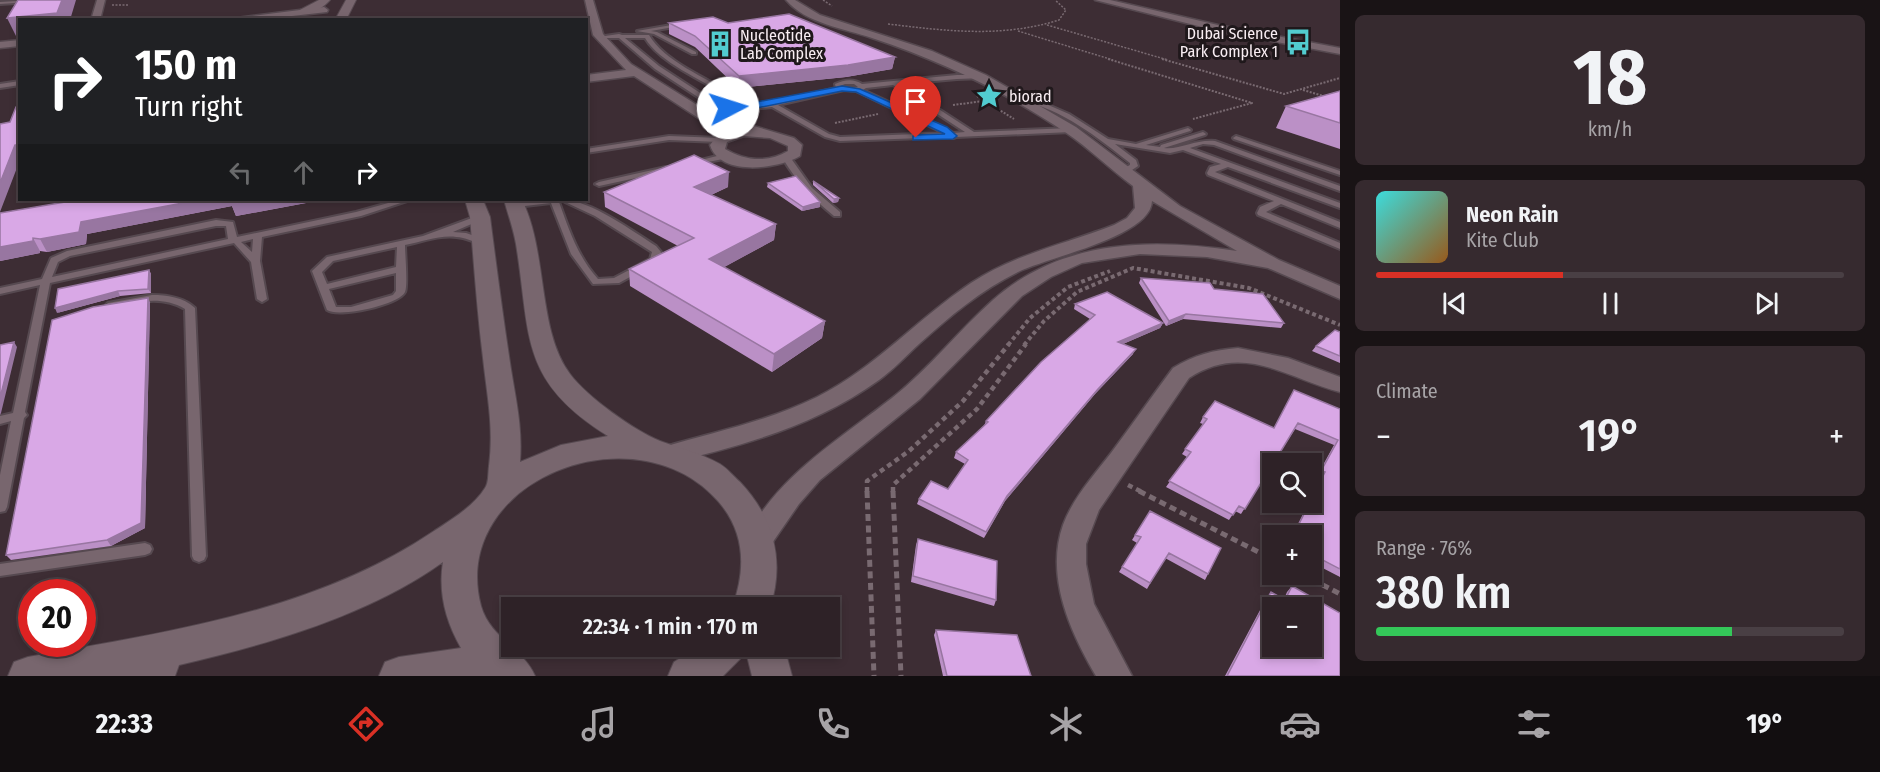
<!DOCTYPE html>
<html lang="en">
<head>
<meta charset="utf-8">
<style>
  :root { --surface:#2e2227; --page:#362a2f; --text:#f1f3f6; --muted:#a7a4a7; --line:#493f44; --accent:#d93025 }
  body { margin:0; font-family:"Fira Sans Condensed",sans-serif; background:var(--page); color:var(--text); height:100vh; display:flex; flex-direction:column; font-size:22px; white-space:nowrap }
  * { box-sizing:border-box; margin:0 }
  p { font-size:20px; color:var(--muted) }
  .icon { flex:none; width:33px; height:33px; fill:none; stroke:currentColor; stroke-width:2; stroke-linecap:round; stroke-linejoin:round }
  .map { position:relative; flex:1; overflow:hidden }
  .panel { display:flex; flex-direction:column; gap:15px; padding:15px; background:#191315; width:540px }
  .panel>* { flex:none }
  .guide { position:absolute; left:18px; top:18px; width:570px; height:183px; border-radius:0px; box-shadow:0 3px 9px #0003,0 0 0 2px var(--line); background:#202124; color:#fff; overflow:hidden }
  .controls { position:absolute; left:1262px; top:453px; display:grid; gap:12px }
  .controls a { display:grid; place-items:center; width:60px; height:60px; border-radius:0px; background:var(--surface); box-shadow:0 3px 9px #0003,0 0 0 2px var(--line); font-size:30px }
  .speed { position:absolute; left:18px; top:579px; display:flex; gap:12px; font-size:30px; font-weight:700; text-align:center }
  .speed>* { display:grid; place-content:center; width:78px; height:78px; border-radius:50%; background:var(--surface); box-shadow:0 3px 9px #0003,0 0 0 2px var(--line); line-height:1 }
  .speed .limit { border:9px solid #d22; background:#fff; color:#111 }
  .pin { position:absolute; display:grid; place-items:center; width:51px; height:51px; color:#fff; margin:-62px -26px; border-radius:50% 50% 50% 0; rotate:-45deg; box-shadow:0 0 6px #0007 }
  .pin .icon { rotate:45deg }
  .me { position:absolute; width:66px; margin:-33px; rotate:85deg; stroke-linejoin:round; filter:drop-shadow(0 0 4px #0008) }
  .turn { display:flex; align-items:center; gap:21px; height:126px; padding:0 18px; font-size:27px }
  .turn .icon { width:78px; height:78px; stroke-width:2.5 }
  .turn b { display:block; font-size:42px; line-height:51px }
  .lanes { display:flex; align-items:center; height:57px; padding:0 18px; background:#0003; justify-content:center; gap:30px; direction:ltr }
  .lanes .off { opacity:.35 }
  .big { font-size:45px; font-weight:600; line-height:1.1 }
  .panel .widget { flex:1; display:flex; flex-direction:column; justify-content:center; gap:9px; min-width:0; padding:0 21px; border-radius:9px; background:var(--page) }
  .panel .dial { align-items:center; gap:0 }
  .dial b { font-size:78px; line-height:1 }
  .song { display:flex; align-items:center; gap:18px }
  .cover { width:72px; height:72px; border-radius:9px; background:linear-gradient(135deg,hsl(180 70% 55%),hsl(30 70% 35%)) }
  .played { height:6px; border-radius:3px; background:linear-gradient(90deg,var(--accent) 40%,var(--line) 40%) }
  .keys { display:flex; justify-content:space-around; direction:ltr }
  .heat { display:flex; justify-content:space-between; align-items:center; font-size:33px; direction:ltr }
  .charge { height:9px; border-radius:4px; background:linear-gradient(90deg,#34c759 76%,var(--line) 0) }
  .trip { position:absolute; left:501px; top:597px; width:339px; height:60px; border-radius:0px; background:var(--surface); box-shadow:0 3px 9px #0003,0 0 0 2px var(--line); font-weight:600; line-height:60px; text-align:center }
  .menu { display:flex; height:96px; justify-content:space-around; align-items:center; background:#120e10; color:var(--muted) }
  .menu .icon { width:42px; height:42px }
  .menu .current { color:var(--accent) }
  .menu b { font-size:27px; color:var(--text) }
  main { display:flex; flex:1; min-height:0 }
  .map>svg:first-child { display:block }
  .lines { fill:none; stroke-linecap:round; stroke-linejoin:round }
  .service-casing { stroke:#564950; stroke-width:4 }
  .minor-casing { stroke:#564950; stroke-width:3 }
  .tertiary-casing { stroke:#564950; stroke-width:2 }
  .path-far4 { stroke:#796a71; stroke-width:1.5; stroke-dasharray:2 1.5; stroke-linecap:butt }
  .path-far3 { stroke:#796a71; stroke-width:2; stroke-dasharray:2 1.5; stroke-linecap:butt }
  .path-far2 { stroke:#796a71; stroke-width:4; stroke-dasharray:4 3; stroke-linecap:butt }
  .path-far1 { stroke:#796a71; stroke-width:4.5; stroke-dasharray:5 4; stroke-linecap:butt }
  .path { stroke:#796a71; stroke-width:5; stroke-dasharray:7 4.5; stroke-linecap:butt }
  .service { fill:#78666e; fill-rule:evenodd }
  .minor { fill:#78666e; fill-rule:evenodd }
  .tertiary { fill:#78666e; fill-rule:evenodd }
  .wall { fill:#bb90c6 }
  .shaded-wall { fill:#9876a1 }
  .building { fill:#d9a8e6; stroke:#9876a1; stroke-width:1.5; fill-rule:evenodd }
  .route { fill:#1a73e8; stroke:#114b97; stroke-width:1.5 }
  .labels { text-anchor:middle; stroke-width:6; stroke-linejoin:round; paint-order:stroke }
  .far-poi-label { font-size:16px; fill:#f9eef3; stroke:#1f181b; text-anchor:start }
</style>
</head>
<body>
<main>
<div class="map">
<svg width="1340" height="676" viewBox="0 0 1340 676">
  <rect width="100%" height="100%" fill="#3d2d34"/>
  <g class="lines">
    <g class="service-casing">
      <path id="service" d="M17,1L15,3L0,4V2Z
        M683,23L685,25L651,31L657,32L696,52V54H692L654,34L637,31Z
        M619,34L622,35H649C664,61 706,78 731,93L732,94L727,101L720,104C733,108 760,110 770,101L774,103L836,88L835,84C844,80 853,78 862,84L957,75H981L984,77L983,78L957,79L900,84L974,132L1071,128L1074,130L1071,132L956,137L953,138L950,137L840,141L825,137L772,107L733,111L718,107L704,101L655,69L619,38H600L598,37ZM625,38H645C659,62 702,80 726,95L723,99L714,101L708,98L659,66ZM845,84H854L858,87L852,88L840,86ZM893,85L965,132L953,133L945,128L863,90L866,88ZM844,90L856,91L944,133L840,137L829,134L778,105Z
        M20,81V85L0,88V84Z
        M1022,97L1039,101L1069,114L1108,139L1136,144L1188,128L1191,130L1190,131L1146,145L1160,147L1161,145L1203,132L1206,134L1205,135L1164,148C1180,150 1196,139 1215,141L1340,186V191L1214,145L1203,144L1190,148L1340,203V208L1228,167L1215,172L1340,222V228L1281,204L1266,212L1340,243V249L1258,215L1257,213L1260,207L1274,201L1208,175L1207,173L1210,167L1221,164L1183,150L1170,153L1115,144L1136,160L1138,166L1126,174H1120V170L1130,165V163C1096,136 1063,110 1020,100V98Z
        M669,136L720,138L723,140L720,142L669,140L586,153V149Z
        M1236,136L1340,171V175L1234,139L1233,138Z
        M725,154H728V158L693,165L689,163Z
        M784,157H790L812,188L840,212V216H834C813,199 797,182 783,159Z
        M666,167L670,169L669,171L599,186L595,184L599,182Z
        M399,200H410L361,216L262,237L260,261L267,299L262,302L257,299L251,262L234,243L50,283L25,412L27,415L24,418L7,507L5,511L0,512V475L11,421L0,424V416L13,413L40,285L0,294V288L42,279L51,258L67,251L216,220L233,222L237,237L356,212ZM216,226H226L228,239L52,277L58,262L70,256ZM253,239L252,252L241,242Z
        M543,200H563L559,202C569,230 578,257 598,279L614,278L650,259L652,252L595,216L565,202L564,200C590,200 634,232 656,246L661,252L659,261L619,283L593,284L571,254L551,203L516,207L512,205L516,203Z
        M480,215L484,217L483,219L453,232L466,233L486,240V244C478,244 471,240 463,238C443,233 425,241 405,245C405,255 408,285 405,292C399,305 338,318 327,310L312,271L327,257L423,236ZM397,247L396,267L327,284L322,272L333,261ZM396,273V291L393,295L351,307H336L329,289Z
        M152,295C167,295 183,297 195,308L206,556L204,560L199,562L194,560L192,556L185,309C161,295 136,302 111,308L106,305L108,303Z
        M145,543L150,545L152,549L150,553L145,555L0,576V564Z"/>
    </g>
    <g class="minor-casing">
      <path id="minor" d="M97,0H105L100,20H91Z
        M585,0H593L603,34L631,64L710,113L794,138L802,145L800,156C778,169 720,177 710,145L717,136L736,130L700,119L634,76L586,82V75L626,70L593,35ZM744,136L770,138L788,146V151C768,163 745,161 725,149L727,142Z
        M786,0H795L820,15L932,51L986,75L1076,127L1180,206L1279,260L1340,286V299L1268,268L1207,257L1140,254L1082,263L1051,277L1022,296L920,399L820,480L799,504L768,549L758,553L748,549L744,541C777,476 837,441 892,398C929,369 958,331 993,300C1062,239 1151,238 1237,251L1152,201C1151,237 1048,257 1018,272C981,290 949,317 919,344C906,356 893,370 879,380C817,425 742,446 669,463L660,460L656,454L660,448C713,432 766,422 817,397C875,368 917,319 971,283C1015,254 1065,244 1114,225L1127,218L1135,208L1133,186C1110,169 1089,148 1065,132C1004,91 941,61 872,38C845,29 805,23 786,0Z
        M1095,0H1110L1218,25L1340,48V54L1218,31Z
        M324,7L328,10L327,12L257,20H221Z
        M20,40V46L0,48V42Z
        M1238,348L1288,358L1340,377V392C1286,378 1244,342 1189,378L1099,510L1086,544V564L1094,604L1132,676H1096C1070,632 1045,576 1063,525C1073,498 1094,475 1111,453C1132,425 1152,396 1173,368C1194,355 1213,350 1238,348Z"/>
    </g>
    <g class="tertiary-casing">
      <path id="tertiary" d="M319,0H330C323,8 307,18 298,11Z
        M346,0H356L346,20H335Z
        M465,200H483L490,217C496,263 502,310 509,356C514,393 523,423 520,462L561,445L608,436C518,380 531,335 516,244C513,228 508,214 504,200H522C548,252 537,330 570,374C587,397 635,431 660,441C681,449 701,453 720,464C728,469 733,476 740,482C774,518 785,561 770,608H732C746,570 746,533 718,501C635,407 448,481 481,606C490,638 523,648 535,676H379L385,662L399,657L461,648C446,622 438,593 443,562C370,615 266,645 179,665L175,676H8L14,662L28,657C167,632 314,612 434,531C451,520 474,506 485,488C489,483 488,472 489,466C494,426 487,396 483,358C477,311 474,264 470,217Z
        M699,646H784L792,676H752L745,648L740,659L723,676H668L674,662Z"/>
    </g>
    <path class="path-far4" d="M823,0L832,6
      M112,5H128
      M888,24C946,31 1002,38 1059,20L1066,10L1055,0
      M1047,25L1168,60
      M1018,31L1113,60"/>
    <path class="path-far3" d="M1108,59L1252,103L1193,119
      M1162,59L1284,94L1340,78
      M1303,90L1327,97
      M977,96L1014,119
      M953,105L984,101
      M835,123L878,114"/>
    <path class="path-far2" d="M1008,345L1030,318L1068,287L1110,271
      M1024,345L1044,321L1077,292L1133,268L1249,288L1340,325"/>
    <path class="path-far1" d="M1128,485L1142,492
      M867,492V481L909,451L963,401L1009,344
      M893,492V485L977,409L1026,344"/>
    <path class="path" d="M867,491L874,676
      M893,491L901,676
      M1139,491L1272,559
      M1302,574L1340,594"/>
    <use href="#service" class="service"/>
    <use href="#minor" class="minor"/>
    <use href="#tertiary" class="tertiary"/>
  </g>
  <path class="wall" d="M669,23H728L895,57L892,69L846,77L738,88L695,47L669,34Z
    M1340,91V149L1276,128L1286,106Z
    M813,181L839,198L838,202L833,203L813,185Z
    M768,183L820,202V207L802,211L767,187Z
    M728,187L711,195L776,224L774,240L724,267L825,321L822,338L772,372L630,286L629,269L678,246L605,207L604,192Z
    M77,200H322L236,216L232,206L87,234L86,244L47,252L40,251V253L0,261V213Z
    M149,270L151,274V293L120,296L57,313Z
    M1141,278L1214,289L1284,323L1281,328L1183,319L1166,326L1139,283Z
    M148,298L150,303L145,528L111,546L11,560L6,555Z
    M1075,304L1163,323L1160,328L1123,344L1133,354L1095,394L1005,501L984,538L917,504L919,499L948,489L965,464L954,458L956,452L984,426L986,421L1090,319L1074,309Z
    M1340,332V363L1312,351L1316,346Z
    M1294,390L1340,409V577L1311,562V536H1292L1309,502H1311V498L1321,478L1317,476L1334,445L1295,429L1241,514L1235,511L1229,520L1166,487L1187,457L1182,454L1203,424L1200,423L1203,417L1274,428Z
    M1150,511L1208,574L1205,580L1165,558L1147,589L1119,572L1137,543L1132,540Z
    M918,539L996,600L994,606L911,582L916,545Z
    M1292,586L1340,676H1225L1267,597L1271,592L1284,599L1287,592Z
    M936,630L1031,676H943L934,635Z"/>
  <path class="shaded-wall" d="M62,0H76L70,20H20V37L17,38L7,18Z
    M895,57L892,69L846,77L738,88L739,76Z
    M15,145H20V160L0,212V183Z
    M729,172L728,187L694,203V187Z
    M839,198L838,202L833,203L834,199Z
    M199,200H322L236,216L232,206L87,234L86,244L47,252L40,239L81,222Z
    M820,202V207L802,211L803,207Z
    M776,224L774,240L708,276L709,259Z
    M33,238L40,251V253L0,261V247Z
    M149,270L151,274V293L148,289Z
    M118,291L120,296L57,313L55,308Z
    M148,298L150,303L145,528L111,546L107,540Z
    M1186,314L1183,319L1166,326L1169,321Z
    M825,321L822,338L772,372L774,354Z
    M1163,323L1160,328L1116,347L1118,342Z
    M14,342L17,347L1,413L0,415V398Z
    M1136,349L1133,354L1095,394L1005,501L984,538L1007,496L1098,389Z"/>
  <path class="building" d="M18,0H62L57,13L7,18Z
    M789,14L895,57L848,65L739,76L695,36L669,23L713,17L728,23Z
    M1340,91V123L1286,106Z
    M16,107H20V145H15L0,183V124L10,122Z
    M694,155L729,172L694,187L776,224L709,259L825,321L774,354L629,269L694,238L604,192Z
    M796,176L820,202L803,207L768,183Z
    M813,181L839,198L834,199Z
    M77,200H199L81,222L79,232L40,239L33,238V241L0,247V213Z
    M232,200H258L232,204Z
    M149,270L148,289L118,291L55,308L58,289Z
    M1141,278L1210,283L1214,289L1263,294L1284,323L1186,314L1169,321Z
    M1107,292L1163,323L1118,342L1136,349L1098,389L1007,496L986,532L919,499L931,481L948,489L968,460L956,452L988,422L986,421L1041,362L1095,315L1075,304Z
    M148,298L141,523L107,540L6,555L52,320L93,307Z
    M1335,330L1340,332V356L1316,346Z
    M14,342L0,398V345Z
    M1294,390L1340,409V569L1311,554V536H1293L1310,502H1311V500L1325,472L1321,471L1338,440L1298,423L1273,464H1272V465L1245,509L1239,506L1233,515L1169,481L1191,452L1185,449L1207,419L1203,417L1215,401L1274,428Z
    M1150,511L1221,548L1208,574L1169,553L1150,583L1122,567L1141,537L1135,535Z
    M918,539L997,561L996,600L913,576Z
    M1292,586L1340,613V676H1227L1271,592L1285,600ZM1272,608H1311V646H1272Z
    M936,630L1017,635L1031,676H947Z"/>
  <path class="route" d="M842,86L860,89L947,127L957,136L953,139L913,140V136L916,135L945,134L856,92L842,91L747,110L724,108Z"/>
  <defs>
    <g id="bus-bare" transform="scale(2.07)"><path d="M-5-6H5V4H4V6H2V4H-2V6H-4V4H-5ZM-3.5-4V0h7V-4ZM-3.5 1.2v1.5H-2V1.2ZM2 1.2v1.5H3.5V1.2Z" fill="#52ccd0" stroke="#1f181b" stroke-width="2.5" paint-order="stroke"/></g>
    <g id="building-bare" transform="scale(2.07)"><path d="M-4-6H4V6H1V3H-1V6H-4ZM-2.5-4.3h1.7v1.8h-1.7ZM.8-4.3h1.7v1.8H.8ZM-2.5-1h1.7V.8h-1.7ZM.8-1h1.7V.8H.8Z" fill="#52ccd0" stroke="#1f181b" stroke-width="2.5" paint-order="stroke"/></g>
    <g id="sight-bare" transform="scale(2.07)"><path d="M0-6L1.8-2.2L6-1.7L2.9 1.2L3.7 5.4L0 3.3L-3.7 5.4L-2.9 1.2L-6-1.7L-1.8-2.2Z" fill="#52ccd0" stroke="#1f181b" stroke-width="2.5" paint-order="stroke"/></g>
  </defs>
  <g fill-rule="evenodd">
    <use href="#bus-bare" x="1298" y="42"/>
    <use href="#building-bare" x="720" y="44"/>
    <use href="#sight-bare" x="989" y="96"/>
  </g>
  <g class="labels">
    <g class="far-poi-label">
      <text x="1278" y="39" text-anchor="end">Dubai Science<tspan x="1278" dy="18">Park Complex 1</tspan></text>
      <text x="740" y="41">Nucleotide<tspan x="740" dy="18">Lab Complex</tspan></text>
      <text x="1009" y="102">biorad</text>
    </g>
  </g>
</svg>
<div class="controls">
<a><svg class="icon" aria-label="search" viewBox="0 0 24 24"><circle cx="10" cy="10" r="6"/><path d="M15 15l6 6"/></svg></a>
<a>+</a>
<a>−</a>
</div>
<div class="speed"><div class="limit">20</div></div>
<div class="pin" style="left:916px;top:138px;background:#d93025"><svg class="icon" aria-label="arrive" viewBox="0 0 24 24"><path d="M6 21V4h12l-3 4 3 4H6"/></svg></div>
<svg class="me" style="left:728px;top:108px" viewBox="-20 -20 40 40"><circle r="19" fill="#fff"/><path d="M0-13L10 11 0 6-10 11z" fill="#1a73e8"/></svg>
<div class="trip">22:34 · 1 min · 170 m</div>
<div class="guide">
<div class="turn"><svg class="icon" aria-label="right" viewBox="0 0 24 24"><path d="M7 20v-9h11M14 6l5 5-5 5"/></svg><div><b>150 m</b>Turn right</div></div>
<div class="lanes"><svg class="icon off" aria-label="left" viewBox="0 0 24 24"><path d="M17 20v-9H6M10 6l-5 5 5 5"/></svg><svg class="icon off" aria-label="ahead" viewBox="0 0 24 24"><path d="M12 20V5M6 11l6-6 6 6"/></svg><svg class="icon" aria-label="right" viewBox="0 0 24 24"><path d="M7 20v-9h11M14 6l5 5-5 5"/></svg></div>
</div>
</div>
<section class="panel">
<div class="widget dial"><b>18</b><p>km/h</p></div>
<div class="widget">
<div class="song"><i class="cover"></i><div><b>Neon Rain</b><p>Kite Club</p></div></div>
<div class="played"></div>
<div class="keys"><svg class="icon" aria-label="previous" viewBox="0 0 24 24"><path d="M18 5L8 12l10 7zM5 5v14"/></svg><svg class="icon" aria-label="pause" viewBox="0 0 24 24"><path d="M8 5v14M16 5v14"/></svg><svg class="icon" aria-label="next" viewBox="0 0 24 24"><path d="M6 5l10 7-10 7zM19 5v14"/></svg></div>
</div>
<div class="widget"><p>Climate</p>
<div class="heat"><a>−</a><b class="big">19°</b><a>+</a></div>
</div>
<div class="widget"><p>Range · 76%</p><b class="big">380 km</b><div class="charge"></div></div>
</section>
</main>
<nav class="menu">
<b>22:33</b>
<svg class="icon current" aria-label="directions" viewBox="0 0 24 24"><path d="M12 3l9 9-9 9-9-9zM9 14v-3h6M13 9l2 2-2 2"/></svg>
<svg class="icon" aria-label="music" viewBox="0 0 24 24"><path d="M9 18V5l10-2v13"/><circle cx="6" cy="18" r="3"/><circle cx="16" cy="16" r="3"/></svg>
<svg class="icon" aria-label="phone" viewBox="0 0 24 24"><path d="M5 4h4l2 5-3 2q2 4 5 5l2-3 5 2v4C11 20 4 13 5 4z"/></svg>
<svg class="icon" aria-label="climate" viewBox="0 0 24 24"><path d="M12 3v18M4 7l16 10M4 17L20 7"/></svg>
<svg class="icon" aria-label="car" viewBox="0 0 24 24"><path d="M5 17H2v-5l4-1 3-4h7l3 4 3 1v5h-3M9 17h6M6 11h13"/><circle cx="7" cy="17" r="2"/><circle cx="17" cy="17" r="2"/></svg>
<svg class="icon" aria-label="filters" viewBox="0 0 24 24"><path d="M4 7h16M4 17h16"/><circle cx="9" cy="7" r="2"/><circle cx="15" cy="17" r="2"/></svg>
<b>19°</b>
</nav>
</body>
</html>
